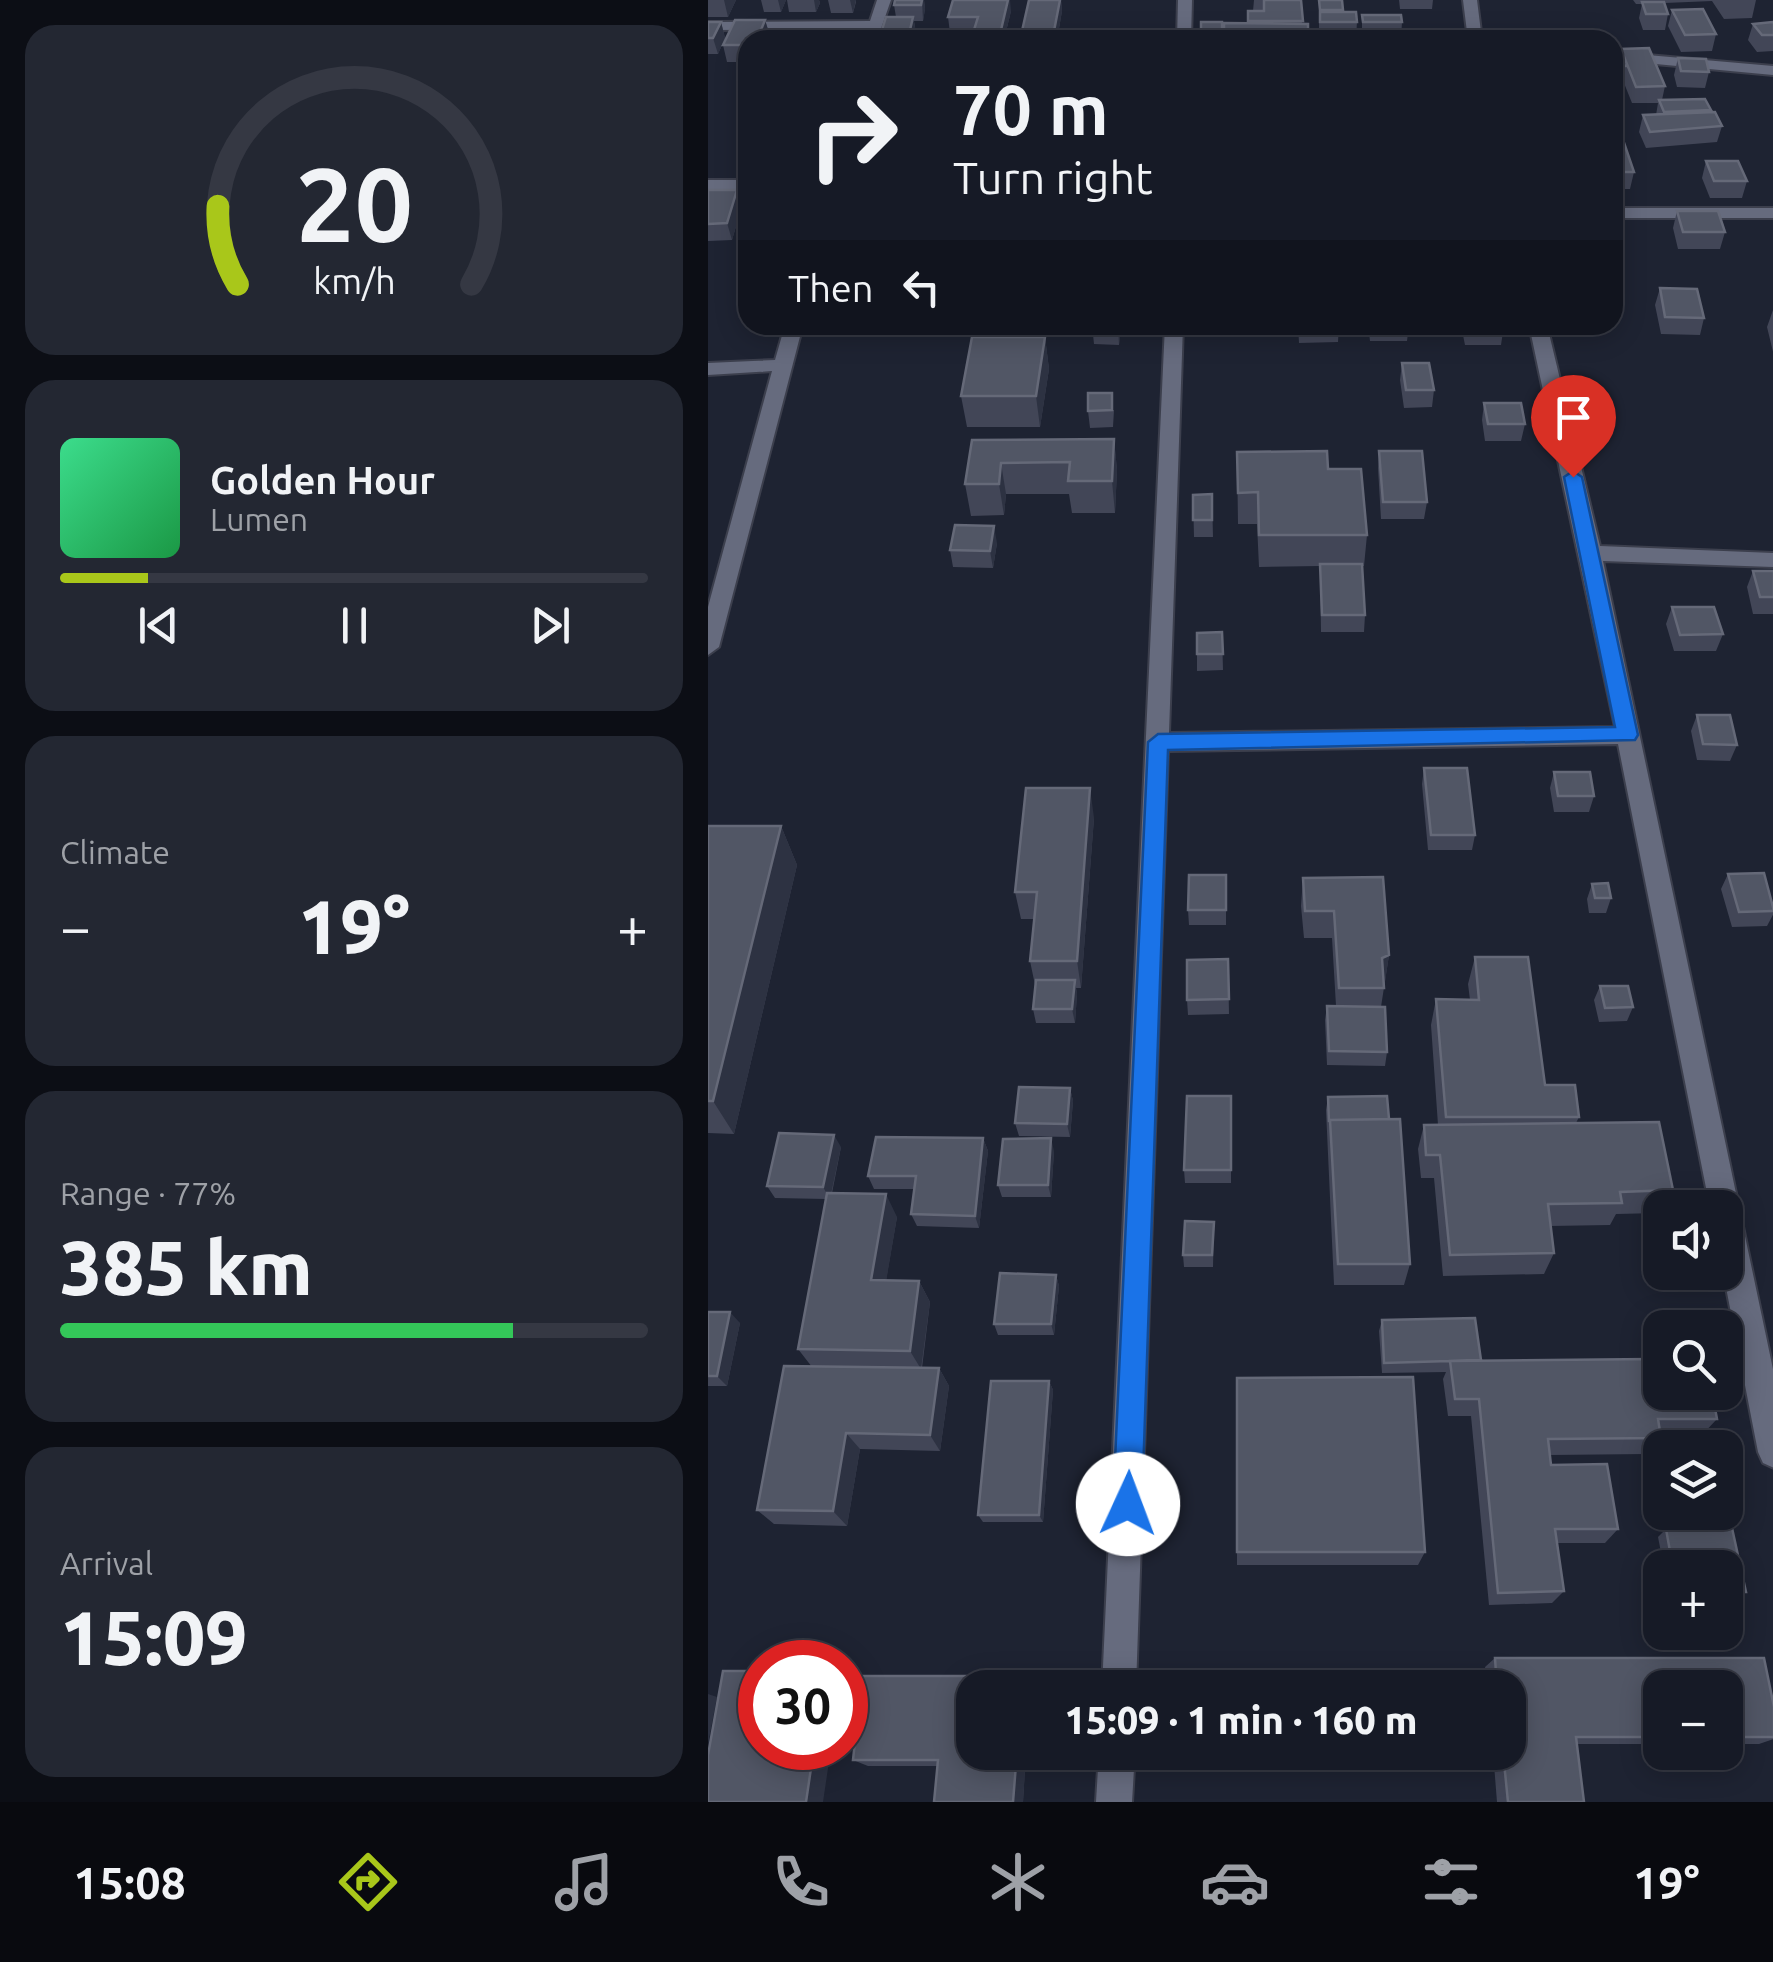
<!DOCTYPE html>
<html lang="en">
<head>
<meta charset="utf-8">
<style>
  :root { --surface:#161a26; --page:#232732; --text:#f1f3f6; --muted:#9ea1a7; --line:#353843; --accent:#a9c71a }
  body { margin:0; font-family:Ubuntu,sans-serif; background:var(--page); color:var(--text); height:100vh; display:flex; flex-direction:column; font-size:38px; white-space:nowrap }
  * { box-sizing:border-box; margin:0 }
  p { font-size:32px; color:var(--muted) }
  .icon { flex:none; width:55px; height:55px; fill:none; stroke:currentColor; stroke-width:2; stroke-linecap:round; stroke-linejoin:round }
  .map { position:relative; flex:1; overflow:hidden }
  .drawer { display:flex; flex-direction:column; gap:25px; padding:25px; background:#0c0e15; width:708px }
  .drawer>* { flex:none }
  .hud { position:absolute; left:30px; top:30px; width:885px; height:305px; border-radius:30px; box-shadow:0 5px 25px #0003,0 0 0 2px var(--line); background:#161a26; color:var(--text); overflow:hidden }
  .buttons { position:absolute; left:935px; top:1190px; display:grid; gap:20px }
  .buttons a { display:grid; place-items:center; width:100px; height:100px; border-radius:20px; background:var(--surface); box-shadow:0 5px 25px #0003,0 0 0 2px var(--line); font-size:50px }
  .speed { position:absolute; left:30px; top:1640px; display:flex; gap:20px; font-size:50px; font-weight:700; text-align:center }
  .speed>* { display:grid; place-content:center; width:130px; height:130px; border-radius:50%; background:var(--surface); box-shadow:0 5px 25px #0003,0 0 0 2px var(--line); line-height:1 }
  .speed .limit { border:15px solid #d22; background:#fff; color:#111 }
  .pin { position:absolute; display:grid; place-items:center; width:85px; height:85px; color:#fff; margin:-102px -42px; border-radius:50% 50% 50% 0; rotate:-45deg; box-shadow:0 0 10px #0007 }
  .pin .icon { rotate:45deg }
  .me { position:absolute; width:110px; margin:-55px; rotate:2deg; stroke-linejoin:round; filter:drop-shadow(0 0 8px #0008) }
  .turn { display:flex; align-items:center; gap:35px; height:210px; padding:0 50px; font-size:45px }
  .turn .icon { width:130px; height:130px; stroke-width:2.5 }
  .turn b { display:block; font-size:70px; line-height:85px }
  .then { display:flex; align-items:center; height:95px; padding:0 50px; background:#0003; gap:20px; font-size:38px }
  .big { font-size:75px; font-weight:800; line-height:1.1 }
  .drawer .tile { flex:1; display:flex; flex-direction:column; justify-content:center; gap:15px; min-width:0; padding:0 35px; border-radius:30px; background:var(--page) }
  .drawer .dial { align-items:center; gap:0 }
  .dial svg { height:260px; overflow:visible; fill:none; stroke:var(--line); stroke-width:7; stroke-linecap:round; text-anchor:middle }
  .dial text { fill:var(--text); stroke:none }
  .song { display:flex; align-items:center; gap:30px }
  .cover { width:120px; height:120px; border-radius:15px; background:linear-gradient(135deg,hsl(150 70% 55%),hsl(140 70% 35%)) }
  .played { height:10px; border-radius:5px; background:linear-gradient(90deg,var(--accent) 15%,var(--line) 15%) }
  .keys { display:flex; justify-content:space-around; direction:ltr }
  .heat { display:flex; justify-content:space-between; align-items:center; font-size:55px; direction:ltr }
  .charge { height:15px; border-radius:8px; background:linear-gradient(90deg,#34c759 77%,var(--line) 0) }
  .trip { position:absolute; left:248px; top:1670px; width:570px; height:100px; border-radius:30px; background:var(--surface); box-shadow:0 5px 25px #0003,0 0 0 2px var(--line); font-weight:800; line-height:100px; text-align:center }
  .menu { display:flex; height:160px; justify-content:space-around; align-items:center; background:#090a0f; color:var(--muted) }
  .menu .icon { width:70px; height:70px }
  .menu .active { color:var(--accent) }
  .menu b { font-size:45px; color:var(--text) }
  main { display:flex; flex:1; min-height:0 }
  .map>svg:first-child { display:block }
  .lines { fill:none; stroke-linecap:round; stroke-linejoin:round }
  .minor-casing { stroke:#3c3f4d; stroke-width:4 }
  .minor { fill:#666b7e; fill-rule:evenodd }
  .wall { fill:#424657 }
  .shaded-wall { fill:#2d3242 }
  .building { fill:#515665; stroke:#656978; stroke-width:2.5 }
  .route { fill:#1a73e8; stroke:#114b97; stroke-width:2.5 }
</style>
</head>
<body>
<main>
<section class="drawer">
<div class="tile dial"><svg viewBox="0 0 100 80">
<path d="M14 69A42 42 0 1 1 86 69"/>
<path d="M14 69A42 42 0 0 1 8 45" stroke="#a9c71a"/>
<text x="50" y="56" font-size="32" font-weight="700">20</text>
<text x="50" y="72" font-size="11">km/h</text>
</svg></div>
<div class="tile">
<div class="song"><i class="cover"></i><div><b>Golden Hour</b><p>Lumen</p></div></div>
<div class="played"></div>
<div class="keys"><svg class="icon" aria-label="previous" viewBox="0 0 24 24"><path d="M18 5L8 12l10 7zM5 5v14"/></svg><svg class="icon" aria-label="pause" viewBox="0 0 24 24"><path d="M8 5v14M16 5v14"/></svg><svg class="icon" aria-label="next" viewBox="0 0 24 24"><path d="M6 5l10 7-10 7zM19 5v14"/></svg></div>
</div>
<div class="tile"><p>Climate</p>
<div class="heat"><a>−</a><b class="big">19°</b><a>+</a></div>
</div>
<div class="tile"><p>Range · 77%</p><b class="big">385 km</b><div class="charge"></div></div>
<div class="tile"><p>Arrival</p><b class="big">15:09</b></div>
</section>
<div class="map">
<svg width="1066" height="1802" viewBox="0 0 1066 1802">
  <rect width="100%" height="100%" fill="#1e2332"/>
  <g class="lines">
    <g class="minor-casing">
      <path id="minor" d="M169,0H183L169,40H155L159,29L0,30V22L162,21Z
        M470,0H484L483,40H469Z
        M755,0H769L774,40H760Z
        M905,52L1066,66V75L905,60Z
        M0,180H40V190H0Z
        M905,208H1066V218H905Z
        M77,325H95L11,647L0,655V607L64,371L0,375V363L67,360Z
        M457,325H475L461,733L907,727L821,325H839L892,546L1066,553V567L895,561L1066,1374V1468L1055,1463L1050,1452L1015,1272L1018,1208H1002L910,744L460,751L428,1688H394Z
        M391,1752H427L424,1802H388Z"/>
    </g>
    <use href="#minor" class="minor"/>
  </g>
  <path class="wall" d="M0,0H28L20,17H0Z
    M53,0H78L73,12H56Z
    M79,0H111L112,3L108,12H81Z
    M120,0H148V2L145,13H123Z
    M187,0H216L217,9L215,21H206L208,33L207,40H176L174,30L188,17L186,5Z
    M321,0H353L354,11L349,40H315L314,31Z
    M546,0H593L594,24L540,23V11H545Z
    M611,0H634L635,12L649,22L648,38H611Z
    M691,0H725L724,9H692Z
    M925,0H1048L1044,18L1016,19L1004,1L957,3L960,14L957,30H935L931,18L934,4H928Z
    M964,10L1008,34L1004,51L973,52L960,26Z
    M303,11L296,40H268L267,33H242L240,17Z
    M654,15L694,22L693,39H654Z
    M57,20L62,36L40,40V62H19L15,45Z
    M0,22H13L17,38L10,54H0Z
    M1066,22V51L1049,52L1040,40L1045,24Z
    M905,48L911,55L913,49L957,86L954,100L1003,110L1002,113L1014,126L1009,142L938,148L931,132L935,115H948L950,103H924L914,78L913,83H905Z
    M970,58L1001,72L997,88L969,87L966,75Z
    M905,106L914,116L911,129L926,172L922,189H905Z
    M998,161L1039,181L1034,198H1002L994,178Z
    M0,190H29L34,206L24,240L0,241Z
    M969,211L1017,232L1012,249H970L965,228Z
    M952,288L996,318L992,335L953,334L947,305Z
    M1065,310H1066V356L1059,327Z
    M384,325H413L411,345L386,344Z
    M590,325H631L630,342L591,343Z
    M660,325H701L699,341H662Z
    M753,325H796L793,345H757Z
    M337,337L341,369L332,427H259L253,396Z
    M694,363L726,390L724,407L696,408L692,380Z
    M776,403L817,424L813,441H777L774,420Z
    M406,410L405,427L382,428L380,411Z
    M406,439L409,470L407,513H364L361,494H298L296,515L263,516L257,484L264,440Z
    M671,451L719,502L716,519H673L670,468Z
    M529,452L620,469L659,535L656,566H654L657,615L656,632H613L612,566L551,567L549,524H530Z
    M504,494L505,537H486L485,495Z
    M289,543L285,568L245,567L242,550Z
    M1045,571H1066V614H1045L1039,587Z
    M964,607L1015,634L1008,651H966L958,624Z
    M514,632L515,670L489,671V654Z
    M989,715L1029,745L1022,761L989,760L983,731Z
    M716,768L767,835L764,850H720L714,784Z
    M846,772L886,796L881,812H846L842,788Z
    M386,818L373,988H368L369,994L367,1023H328L325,1009L327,985L322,961L326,919H313L307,892Z
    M0,826H73L89,865L26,1134L0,1133Z
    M1020,874L1066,907V913L1059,926L1024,927L1013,889Z
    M518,875V925H481L480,910Z
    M595,878L681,955L673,1007L679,1052L677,1066L619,1065L617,1020L619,1006H628L624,938H596L593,906Z
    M884,884L903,898L898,913H881L879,899Z
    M767,957L837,1085L871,1117L868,1123L965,1190L955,1208H952V1213L908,1214L902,1225L842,1226L846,1253L836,1274L735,1276L726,1178H713L710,1149L716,1125H730L723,1025L728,999L762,1000L760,984Z
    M520,959L521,1014L480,1015L479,1000Z
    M892,986L925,1007L919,1021L891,1022L886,1000Z
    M362,1088L365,1101L362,1137L311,1136L307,1123Z
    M523,1096V1183H477L476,1170Z
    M620,1097L681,1119L702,1264L696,1285H626L618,1110Z
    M275,1138L280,1151L271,1228L209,1226L203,1214L207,1189H166L160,1176Z
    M133,1147L124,1193L189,1217L178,1280L211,1281L222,1302L214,1368H231L241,1386L232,1451L152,1449L139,1526L66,1524L49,1510L104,1367L90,1349L118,1199L67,1198L59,1186Z
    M346,1151L343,1197H294L290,1185Z
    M506,1222L505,1267H476L475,1255Z
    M348,1275L351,1286L346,1335H290L286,1324Z
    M0,1312L32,1323L19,1386H0Z
    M674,1320L773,1360L944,1371L1009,1419L993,1436H953L939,1454L842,1455L843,1465L910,1529L897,1543H849L856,1591L844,1603L781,1605L763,1416H740L735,1379L738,1372L674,1373L671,1331Z
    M529,1378L717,1552L710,1565H529Z
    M341,1381L345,1390L335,1522H275L270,1515Z
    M1024,1528L1038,1592L1028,1598H1018V1568H956L950,1537L958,1529Z
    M787,1658H1056L1066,1707V1739L1051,1744H1018V1688H952V1744H869L876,1802H789L785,1752H800V1688H779L777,1667Z
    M315,1676L323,1685L265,1752H318L315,1802H226L230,1766H160L145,1760Z"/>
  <path class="shaded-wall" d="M16,0H28L20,17Z
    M70,0H78L73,12Z
    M106,0H111L112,3L108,12Z
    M142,0H148L145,13Z
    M214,0H216L217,9L215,21Z
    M300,0H302L303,11L296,40H294L293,30Z
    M352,0H353L354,11L349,40H347L346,31Z
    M205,17L208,33L207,40H204L202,30Z
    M57,20L62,36L60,40H49Z
    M13,22L17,38L10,54L5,38Z
    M29,190L34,206L24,240L19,223Z
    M410,325H413V330L411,345Z
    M337,337L341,369L332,427L328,396Z
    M406,439L409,470L407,513L404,481Z
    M293,463L298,494L296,515L291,484Z
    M286,526L289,543L285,568L282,551Z
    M382,788L386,818L373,988L369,961Z
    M73,826L89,865L26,1134L5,1101Z
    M681,955L677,982L670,985L674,958Z
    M367,980L369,994L367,1023L364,1009Z
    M362,1088L365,1101L362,1137L359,1124Z
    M126,1135L133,1147L122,1199L115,1187Z
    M275,1138L280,1151L271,1228L267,1216Z
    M343,1138L346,1151L343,1197L340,1185Z
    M178,1194L189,1217L175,1300L163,1280Z
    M348,1275L351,1286L346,1335L343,1324Z
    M211,1281L222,1302L213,1369L202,1351Z
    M22,1312L32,1323L19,1386L9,1376Z
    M231,1368L241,1386L232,1451L222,1435Z
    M341,1381L345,1390L335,1522L331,1515Z
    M138,1433L152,1449L139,1526L125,1511Z
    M315,1676L323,1685V1688H314Z
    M0,1694L9,1697L0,1744Z
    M106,1748H123L115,1802H98Z
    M309,1752H318L315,1802H305Z"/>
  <path class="building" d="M187,0H214L213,5H186Z
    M245,0H300L293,30H266L270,17H240Z
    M321,0H352L346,31H314Z
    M556,0H593L595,21H540V11H556Z
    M611,0H634L635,10H612Z
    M934,2H956L960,14H938Z
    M995,9L1008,34L977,35L964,10Z
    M612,12H648L649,22H612Z
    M654,15H693L694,22H655Z
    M178,17H205L202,30H174Z
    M27,20H57L49,40H40V45H15Z
    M0,22H13L5,38H0Z
    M493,22H514V32H493Z
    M1066,22V35H1054L1045,24Z
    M516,23L600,24V40L516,39Z
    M492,34L513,35L512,40H491Z
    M905,48H908L917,66L905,67Z
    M941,48L957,86L928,87L913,49Z
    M970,58L998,59L1001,72L973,71Z
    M997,99L1003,110L956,112L951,100Z
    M905,106H910L914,116H905Z
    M1007,112L1014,126L942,132L935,115Z
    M905,128H911L926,172H905Z
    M998,161H1030L1039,181H1006Z
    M0,190H29L19,223L0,224Z
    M969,211H1010L1017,232H975Z
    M952,288L989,289L996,318L957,317Z
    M384,325H410V328L384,327Z
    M264,337H337L328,396H253Z
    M694,363H721L726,390H698Z
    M380,393H404V410L380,411Z
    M776,403H813L817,424H780Z
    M406,439L404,481H360L362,462L293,463L291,484H257L264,440Z
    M619,451L620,469H653L659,535H551L550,492L530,493L529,452Z
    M671,451H714L719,502H675Z
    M504,494V520H485V495Z
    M247,525L286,526L282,551L242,550Z
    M612,564H654L657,615H614Z
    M1045,571H1066V597H1052Z
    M964,607H1006L1015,634L972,635Z
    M514,632L515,654H489V633Z
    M989,715H1022L1029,745L995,744Z
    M716,768H759L767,835H723Z
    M846,772H882L886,796H850Z
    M318,788H382L369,961H322L329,892H307Z
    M0,826H73L5,1101H0Z
    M1056,873L1066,911L1031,912L1020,874Z
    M481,875H518V910H480Z
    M675,877L681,955L674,958L676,988H631L626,911H597L595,878Z
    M900,883L903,898H887L884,884Z
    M767,957H820L837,1085H867L871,1117H738L728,999L771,1000Z
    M520,959L521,999L479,1000V960Z
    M328,980H367L364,1009H325Z
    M892,986H920L925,1007L897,1008Z
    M619,1006L677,1007L679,1052L621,1051Z
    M311,1087L362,1088L359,1124L307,1123Z
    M479,1096H523V1170H476Z
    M679,1096L681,1119L622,1120L621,1122L620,1097Z
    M692,1119L702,1264H630L622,1120Z
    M951,1122L965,1190L912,1192L914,1203L840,1204L846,1253L742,1255L732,1155H718L716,1125Z
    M71,1133L126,1135L115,1187L59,1186Z
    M168,1137L275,1138L267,1216L203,1214L208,1176H160Z
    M343,1138L340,1185H290L295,1139Z
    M119,1193L178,1194L163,1280L211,1281L202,1351L90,1349Z
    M477,1221L506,1222L504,1255H475Z
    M292,1273L348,1275L343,1324H286Z
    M0,1312H22L9,1376H0Z
    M767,1318L773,1360L676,1363L674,1320Z
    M942,1359L944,1371H952V1392H1004L1009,1419H950L953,1438L840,1439L843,1465L899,1464L910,1529H847L856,1591L790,1593L771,1399H747L742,1361Z
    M76,1366L231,1368L222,1435L138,1433L125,1511L49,1510Z
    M705,1377L717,1552H529V1378Z
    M283,1381H341L331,1515H270Z
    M1024,1528L1038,1592H1018V1568H965L958,1529Z
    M787,1658H1056L1066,1707V1737H1018V1688H952V1737H868L876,1802H800L795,1752H800V1688H789Z
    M15,1671H52V1748H106L98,1802H0V1755Z
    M154,1676H315L314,1688H265V1752H309L305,1802H226L230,1760H145Z"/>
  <path class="route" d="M865,471L874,477L930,735L927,740L460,750L434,1504L430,1514L420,1518L409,1514L405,1504L440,742L450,734L907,727L856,477Z"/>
</svg>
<div class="buttons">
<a><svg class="icon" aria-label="sound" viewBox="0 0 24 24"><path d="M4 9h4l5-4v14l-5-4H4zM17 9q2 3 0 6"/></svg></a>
<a><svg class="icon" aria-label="search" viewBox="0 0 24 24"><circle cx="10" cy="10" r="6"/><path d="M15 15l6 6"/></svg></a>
<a><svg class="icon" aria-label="layers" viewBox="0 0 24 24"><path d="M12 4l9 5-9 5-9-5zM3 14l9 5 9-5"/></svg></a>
<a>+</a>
<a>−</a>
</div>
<div class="speed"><div class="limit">30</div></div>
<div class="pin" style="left:865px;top:477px;background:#d93025"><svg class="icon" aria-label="arrive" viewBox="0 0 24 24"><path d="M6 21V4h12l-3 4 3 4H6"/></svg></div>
<svg class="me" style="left:420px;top:1504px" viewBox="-20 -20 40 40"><circle r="19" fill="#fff"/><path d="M0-13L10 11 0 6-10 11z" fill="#1a73e8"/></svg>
<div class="trip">15:09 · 1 min · 160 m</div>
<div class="hud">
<div class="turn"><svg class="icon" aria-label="right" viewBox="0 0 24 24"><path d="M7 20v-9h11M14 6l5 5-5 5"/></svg><div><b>70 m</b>Turn right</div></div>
<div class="then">Then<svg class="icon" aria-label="left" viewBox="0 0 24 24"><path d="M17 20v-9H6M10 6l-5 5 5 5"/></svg></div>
</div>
</div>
</main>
<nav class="menu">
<b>15:08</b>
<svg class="icon active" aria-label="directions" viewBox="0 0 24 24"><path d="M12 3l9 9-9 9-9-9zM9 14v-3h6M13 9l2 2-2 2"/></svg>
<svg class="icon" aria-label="music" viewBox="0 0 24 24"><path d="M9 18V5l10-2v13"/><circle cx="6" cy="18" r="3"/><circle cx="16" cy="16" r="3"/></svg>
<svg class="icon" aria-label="phone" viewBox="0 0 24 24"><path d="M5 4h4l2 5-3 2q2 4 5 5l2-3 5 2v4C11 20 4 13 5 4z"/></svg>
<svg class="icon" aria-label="climate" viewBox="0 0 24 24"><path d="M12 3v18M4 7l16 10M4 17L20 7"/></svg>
<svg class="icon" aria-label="car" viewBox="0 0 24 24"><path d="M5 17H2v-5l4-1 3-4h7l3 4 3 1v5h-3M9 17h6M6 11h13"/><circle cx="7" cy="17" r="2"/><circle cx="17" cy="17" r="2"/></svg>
<svg class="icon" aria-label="filters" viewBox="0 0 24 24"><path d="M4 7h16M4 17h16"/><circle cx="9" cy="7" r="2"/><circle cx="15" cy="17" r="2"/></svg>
<b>19°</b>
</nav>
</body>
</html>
